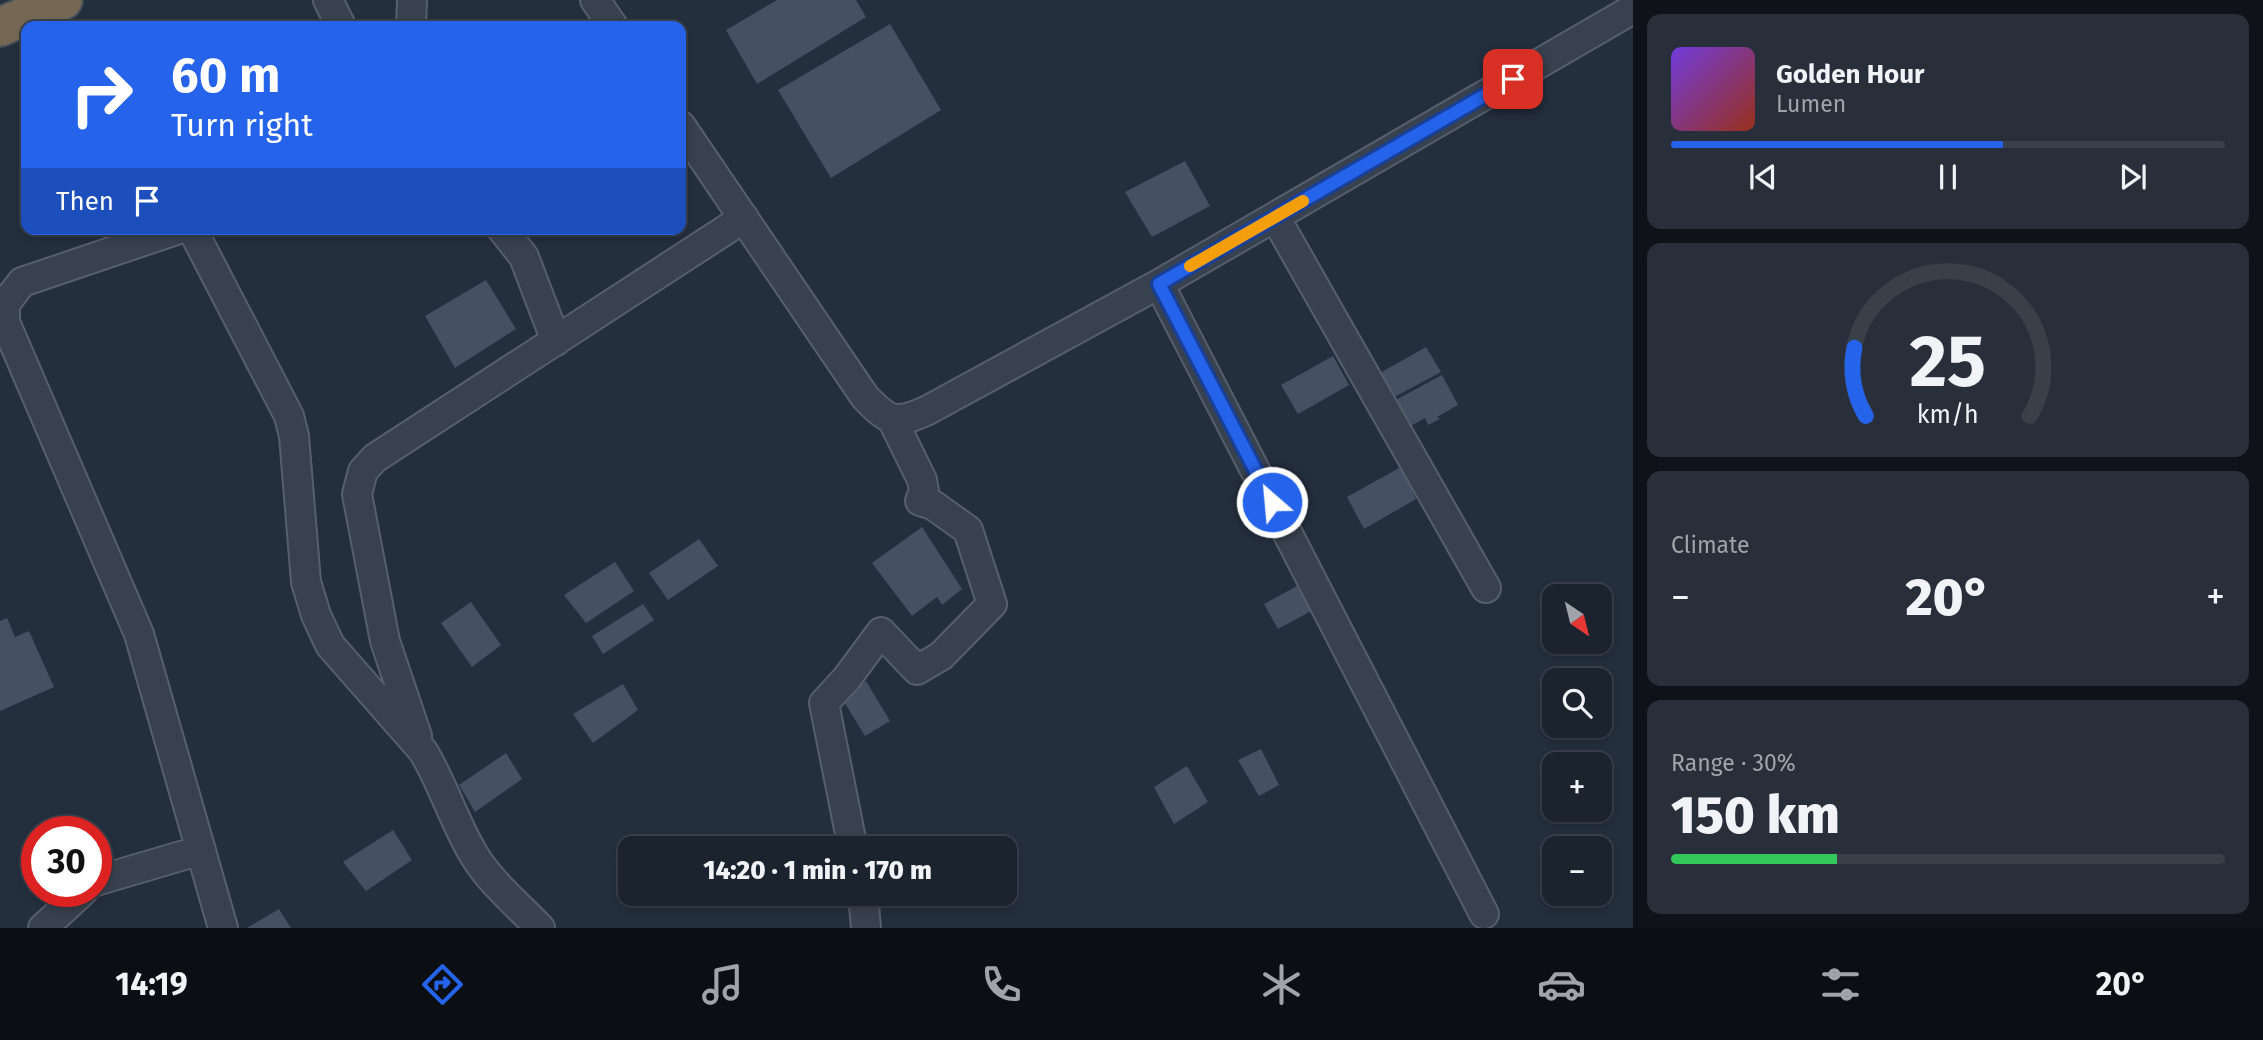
<!DOCTYPE html>
<html lang="en">
<head>
<meta charset="utf-8">
<style>
  :root { --surface:#1b232e; --page:#282f3a; --text:#f1f3f6; --muted:#a0a4aa; --line:#39404a; --accent:#2563eb }
  body { margin:0; font-family:"Fira Sans",sans-serif; background:var(--page); color:var(--text); height:100vh; display:flex; flex-direction:column; font-size:26px; white-space:nowrap }
  * { box-sizing:border-box; margin:0 }
  p { font-size:23px; color:var(--muted) }
  .icon { flex:none; width:38px; height:38px; fill:none; stroke:currentColor; stroke-width:2; stroke-linecap:round; stroke-linejoin:round }
  .map { position:relative; flex:1; overflow:hidden }
  .sheet { display:flex; flex-direction:column; gap:14px; padding:14px; background:#0f1319; width:630px }
  .sheet>* { flex:none }
  .hud { position:absolute; left:21px; top:21px; width:665px; height:214px; border-radius:14px; box-shadow:0 4px 10px #0003,0 0 0 2px var(--line); background:#2563eb; color:#fff; overflow:hidden }
  .needle { width:46px; rotate:145deg }
  .tools { position:absolute; left:1542px; top:584px; display:grid; gap:14px }
  .tools a { display:grid; place-items:center; width:70px; height:70px; border-radius:14px; background:var(--surface); box-shadow:0 4px 10px #0003,0 0 0 2px var(--line); font-size:35px }
  .speed { position:absolute; left:21px; top:816px; display:flex; gap:14px; font-size:35px; font-weight:700; text-align:center }
  .speed>* { display:grid; place-content:center; width:91px; height:91px; border-radius:50%; background:var(--surface); box-shadow:0 4px 10px #0003,0 0 0 2px var(--line); line-height:1 }
  .speed .limit { border:10px solid #d22; background:#fff; color:#111 }
  .pin { position:absolute; display:grid; place-items:center; width:60px; height:60px; color:#fff; margin:-30px; border-radius:14px; box-shadow:0 4px 10px #0006 }
  .me { position:absolute; width:77px; margin:-38px; rotate:333deg; stroke-linejoin:round; filter:drop-shadow(0 0 5px #0008) }
  .turn { display:flex; align-items:center; gap:24px; height:147px; padding:0 35px; font-size:32px }
  .turn .icon { width:91px; height:91px; stroke-width:2.5 }
  .turn b { display:block; font-size:49px; line-height:60px }
  .then { display:flex; align-items:center; height:66px; padding:0 35px; background:#0003; gap:14px; font-size:26px }
  .big { font-size:52px; font-weight:800; line-height:1.1 }
  .sheet .tile { flex:1; display:flex; flex-direction:column; justify-content:center; gap:10px; min-width:0; padding:0 24px; border-radius:14px; background:var(--page) }
  .sheet .dial { align-items:center; gap:0 }
  .dial svg { height:182px; overflow:visible; fill:none; stroke:var(--line); stroke-width:7; stroke-linecap:round; text-anchor:middle }
  .dial text { fill:var(--text); stroke:none }
  .song { display:flex; align-items:center; gap:21px }
  .cover { width:84px; height:84px; border-radius:10px; background:linear-gradient(135deg,hsl(260 70% 55%),hsl(10 70% 35%)) }
  .played { height:7px; border-radius:4px; background:linear-gradient(90deg,var(--accent) 60%,var(--line) 60%) }
  .keys { display:flex; justify-content:space-around; direction:ltr }
  .heat { display:flex; justify-content:space-between; align-items:center; font-size:38px; direction:ltr }
  .charge { height:10px; border-radius:5px; background:linear-gradient(90deg,#34c759 30%,var(--line) 0) }
  .trip { position:absolute; left:618px; top:836px; width:399px; height:70px; border-radius:14px; background:var(--surface); box-shadow:0 4px 10px #0003,0 0 0 2px var(--line); font-weight:800; line-height:70px; text-align:center }
  .tabs { display:flex; height:112px; justify-content:space-around; align-items:center; background:#0b0e12; color:var(--muted) }
  .tabs .icon { width:49px; height:49px }
  .tabs .current { color:var(--accent) }
  .tabs b { font-size:32px; color:var(--text) }
  main { display:flex; flex:1; min-height:0 }
  .map>svg:first-child { display:block }
  .building { fill:#455162 }
  .lines { fill:none; stroke-linecap:round; stroke-linejoin:round }
  .minor-casing { stroke:#565f6c; stroke-width:32 }
  .highway-casing { stroke:#434c59; stroke-width:42 }
  .minor { stroke:#38414e; stroke-width:28 }
  .highway { stroke:#746855; stroke-width:38 }
  .route-casing { stroke:#184099; stroke-width:18 }
  .route { stroke:#2563eb; stroke-width:12 }
  .slow { stroke:#f59e0b; stroke-width:12 }
</style>
</head>
<body>
<main>
<div class="map">
<svg width="1633" height="928" viewBox="0 0 1633 928">
  <rect width="100%" height="100%" fill="#242f3e"/>
  <path class="building" d="M777,0H856L866,17L757,84L726,30Z
    M890,24L941,110L831,178L778,90Z
    M1185,161L1210,206L1152,237L1125,192Z
    M486,280L516,329L455,368L425,316Z
    M1426,347L1441,372L1389,400L1380,373Z
    M1333,356L1349,385L1298,414L1281,385Z
    M1442,375L1458,405L1437,417L1440,419L1428,425L1425,418L1407,428L1392,402Z
    M1401,467L1416,499L1364,529L1347,497Z
    M922,527L962,589L942,605L937,597L912,616L872,563Z
    M699,539L718,566L668,600L649,573Z
    M615,562L634,591L586,623L564,595Z
    M1297,586L1311,611L1278,629L1264,604Z
    M471,602L501,645L472,667L441,623Z
    M643,604L654,620L603,654L592,636Z
    M7,618L15,637L29,631L54,687L0,711V621Z
    M866,681L890,721L865,736L841,697Z
    M623,684L638,710L593,743L573,714Z
    M1261,749L1279,785L1259,796L1238,760Z
    M506,753L522,779L475,812L459,785Z
    M1187,766L1208,802L1174,824L1154,787Z
    M393,830L412,860L366,891L343,862Z
    M279,909L291,928H247Z"/>
  <g class="lines">
    <g class="minor-casing">
      <path id="minor" d="M328,0L341,26
        M595,0L613,26
        M411,26L412,0
        M681,126L865,397C889,422 896,425 928,410L1159,284L1633,9
        M1275,217L1486,588
        M179,229L22,282L5,304V322L139,634L223,928
        M192,229L289,416L294,436L306,582L316,615L330,645L423,751C443,784 454,822 474,855C490,882 518,905 540,928
        M502,229L524,257L556,341
        M1159,284L1484,914
        M417,736L385,641L357,494L363,471L375,458L744,218
        M853,849L824,703L847,678L881,632L917,670L941,656L992,604L968,530L933,505L920,501L924,491L922,480L892,419
        M96,881L201,850
        M863,894L866,928
        M43,928L83,891"/>
    </g>
    <g class="highway-casing">
      <path id="highway" d="M0,27L63,0"/>
    </g>
    <use href="#minor" class="minor"/>
    <use href="#highway" class="highway"/>
  </g>
  <g class="lines">
    <g class="route-casing">
      <path id="route" d="M1272,502L1159,284L1513,79"/>
    </g>
    <use href="#route" class="route"/>
    <path class="slow" d="M1190,266L1303,201"/>
  </g>
</svg>
<div class="tools">
<a><svg class="needle" viewBox="-14 -14 28 28"><path d="M0-13l5 13h-10z" fill="#e53935"/><path d="M0 13l5-13h-10z" fill="#a0a4aa"/></svg></a>
<a><svg class="icon" aria-label="search" viewBox="0 0 24 24"><circle cx="10" cy="10" r="6"/><path d="M15 15l6 6"/></svg></a>
<a>+</a>
<a>−</a>
</div>
<div class="speed"><div class="limit">30</div></div>
<div class="pin" style="left:1513px;top:79px;background:#d93025"><svg class="icon" aria-label="arrive" viewBox="0 0 24 24"><path d="M6 21V4h12l-3 4 3 4H6"/></svg></div>
<svg class="me" style="left:1272px;top:502px" viewBox="-20 -20 40 40"><circle r="17" fill="#2563eb" stroke="#fff" stroke-width="3"/><path d="M0-11L8 9 0 5-8 9z" fill="#fff"/></svg>
<div class="trip">14:20 · 1 min · 170 m</div>
<div class="hud">
<div class="turn"><svg class="icon" aria-label="right" viewBox="0 0 24 24"><path d="M7 20v-9h11M14 6l5 5-5 5"/></svg><div><b>60 m</b>Turn right</div></div>
<div class="then">Then<svg class="icon" aria-label="arrive" viewBox="0 0 24 24"><path d="M6 21V4h12l-3 4 3 4H6"/></svg></div>
</div>
</div>
<section class="sheet">
<div class="tile">
<div class="song"><i class="cover"></i><div><b>Golden Hour</b><p>Lumen</p></div></div>
<div class="played"></div>
<div class="keys"><svg class="icon" aria-label="previous" viewBox="0 0 24 24"><path d="M18 5L8 12l10 7zM5 5v14"/></svg><svg class="icon" aria-label="pause" viewBox="0 0 24 24"><path d="M8 5v14M16 5v14"/></svg><svg class="icon" aria-label="next" viewBox="0 0 24 24"><path d="M6 5l10 7-10 7zM19 5v14"/></svg></div>
</div>
<div class="tile dial"><svg viewBox="0 0 100 80">
<path d="M14 69A42 42 0 1 1 86 69"/>
<path d="M14 69A42 42 0 0 1 9 39" stroke="#2563eb"/>
<text x="50" y="56" font-size="32" font-weight="700">25</text>
<text x="50" y="72" font-size="11">km/h</text>
</svg></div>
<div class="tile"><p>Climate</p>
<div class="heat"><a>−</a><b class="big">20°</b><a>+</a></div>
</div>
<div class="tile"><p>Range · 30%</p><b class="big">150 km</b><div class="charge"></div></div>
</section>
</main>
<nav class="tabs">
<b>14:19</b>
<svg class="icon current" aria-label="directions" viewBox="0 0 24 24"><path d="M12 3l9 9-9 9-9-9zM9 14v-3h6M13 9l2 2-2 2"/></svg>
<svg class="icon" aria-label="music" viewBox="0 0 24 24"><path d="M9 18V5l10-2v13"/><circle cx="6" cy="18" r="3"/><circle cx="16" cy="16" r="3"/></svg>
<svg class="icon" aria-label="phone" viewBox="0 0 24 24"><path d="M5 4h4l2 5-3 2q2 4 5 5l2-3 5 2v4C11 20 4 13 5 4z"/></svg>
<svg class="icon" aria-label="climate" viewBox="0 0 24 24"><path d="M12 3v18M4 7l16 10M4 17L20 7"/></svg>
<svg class="icon" aria-label="car" viewBox="0 0 24 24"><path d="M5 17H2v-5l4-1 3-4h7l3 4 3 1v5h-3M9 17h6M6 11h13"/><circle cx="7" cy="17" r="2"/><circle cx="17" cy="17" r="2"/></svg>
<svg class="icon" aria-label="filters" viewBox="0 0 24 24"><path d="M4 7h16M4 17h16"/><circle cx="9" cy="7" r="2"/><circle cx="15" cy="17" r="2"/></svg>
<b>20°</b>
</nav>
</body>
</html>
